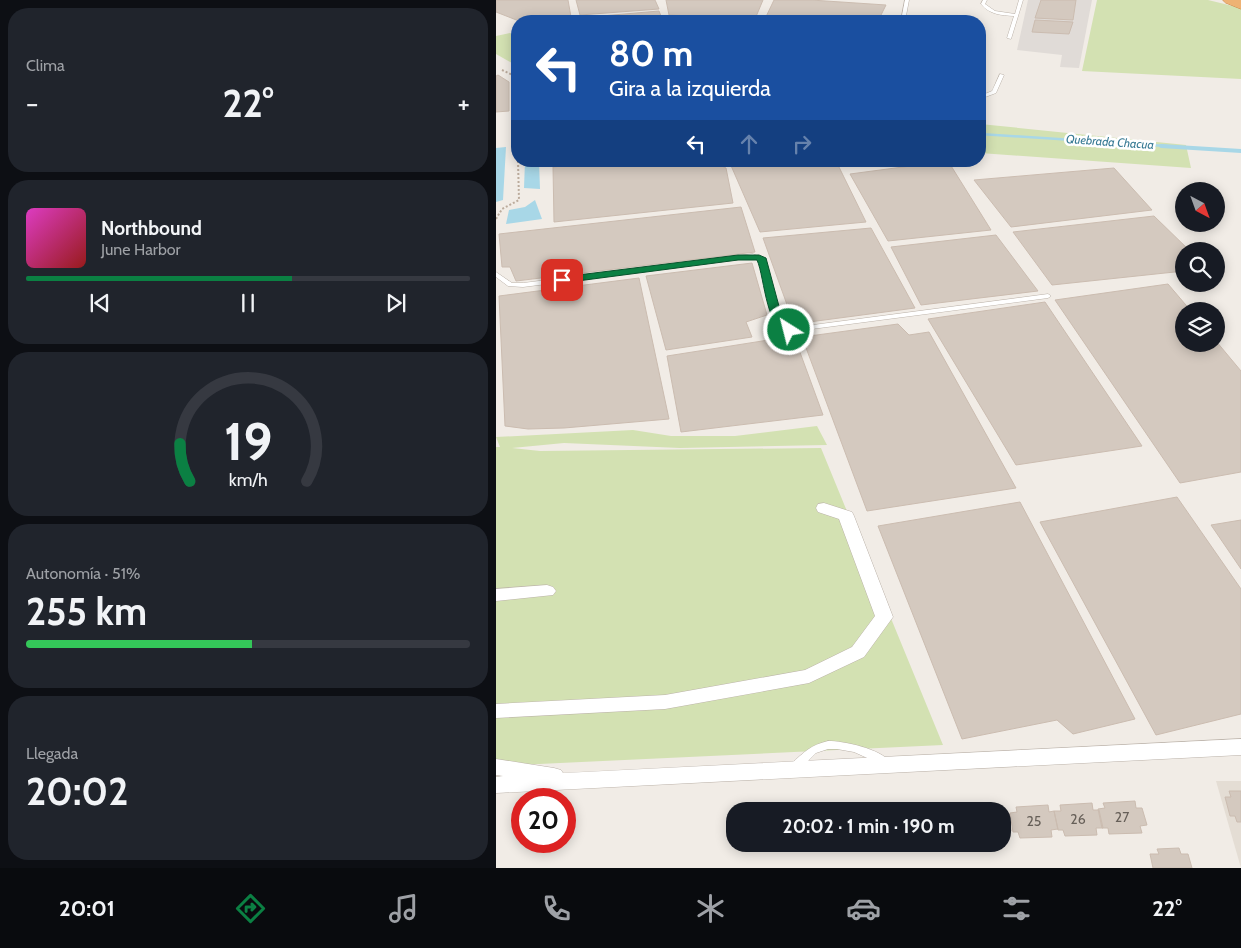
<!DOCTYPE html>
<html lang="es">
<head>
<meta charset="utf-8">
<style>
  :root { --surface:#171b24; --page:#20242c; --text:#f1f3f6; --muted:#9ea1a6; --line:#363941; --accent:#0b8043 }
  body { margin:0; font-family:Cabin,sans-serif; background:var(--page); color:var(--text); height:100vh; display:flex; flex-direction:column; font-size:19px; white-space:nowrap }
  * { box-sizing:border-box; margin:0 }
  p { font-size:16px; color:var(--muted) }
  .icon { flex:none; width:28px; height:28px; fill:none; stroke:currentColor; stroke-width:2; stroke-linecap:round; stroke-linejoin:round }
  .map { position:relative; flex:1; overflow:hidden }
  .panel { display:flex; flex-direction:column; gap:8px; padding:8px; background:#0d0f14; width:496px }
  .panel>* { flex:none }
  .hud { position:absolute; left:15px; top:15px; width:475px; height:152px; border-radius:20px; box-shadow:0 2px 12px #0003; background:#1a4fa0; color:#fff; overflow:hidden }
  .needle { width:32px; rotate:139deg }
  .buttons { position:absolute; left:679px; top:182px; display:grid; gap:10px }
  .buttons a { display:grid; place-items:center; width:50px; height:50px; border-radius:50%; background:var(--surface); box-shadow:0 2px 12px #0003; font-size:25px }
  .speed { position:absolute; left:15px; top:788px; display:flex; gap:10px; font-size:25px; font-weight:700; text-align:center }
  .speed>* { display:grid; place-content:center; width:65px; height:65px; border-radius:50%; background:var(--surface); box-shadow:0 2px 12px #0003; line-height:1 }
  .speed .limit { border:8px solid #d22; background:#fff; color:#111 }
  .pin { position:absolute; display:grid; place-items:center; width:42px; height:42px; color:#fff; margin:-21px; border-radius:10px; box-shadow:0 2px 8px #0006 }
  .me { position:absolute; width:55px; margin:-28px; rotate:324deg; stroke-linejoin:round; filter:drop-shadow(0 0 4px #0008) }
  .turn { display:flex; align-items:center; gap:18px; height:105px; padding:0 15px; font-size:22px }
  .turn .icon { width:65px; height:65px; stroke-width:2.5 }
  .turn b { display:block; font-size:35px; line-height:42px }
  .lanes { display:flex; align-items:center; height:48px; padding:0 15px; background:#0003; justify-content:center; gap:25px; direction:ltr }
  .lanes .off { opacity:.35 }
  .big { font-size:38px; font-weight:800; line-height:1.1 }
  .panel .widget { flex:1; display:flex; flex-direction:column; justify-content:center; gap:8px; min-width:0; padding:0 18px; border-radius:20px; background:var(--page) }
  .panel .dial { align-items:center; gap:0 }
  .dial svg { height:130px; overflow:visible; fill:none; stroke:var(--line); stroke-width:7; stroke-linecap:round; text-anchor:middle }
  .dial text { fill:var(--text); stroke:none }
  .song { display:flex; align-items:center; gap:15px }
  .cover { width:60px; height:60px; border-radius:8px; background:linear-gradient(135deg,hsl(310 70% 55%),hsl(0 70% 35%)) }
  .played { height:5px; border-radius:2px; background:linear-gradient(90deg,var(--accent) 60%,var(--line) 60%) }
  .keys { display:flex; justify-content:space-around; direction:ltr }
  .heat { display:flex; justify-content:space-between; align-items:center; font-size:28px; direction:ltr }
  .charge { height:8px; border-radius:4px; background:linear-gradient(90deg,#34c759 51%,var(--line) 0) }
  .trip { position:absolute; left:230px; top:802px; width:285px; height:50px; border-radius:20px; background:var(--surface); box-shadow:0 2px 12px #0003; font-weight:800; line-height:50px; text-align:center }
  .dock { display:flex; height:80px; justify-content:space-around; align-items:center; background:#090b0e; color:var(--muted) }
  .dock .icon { width:35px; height:35px }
  .dock .on { color:var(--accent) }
  .dock b { font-size:22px; color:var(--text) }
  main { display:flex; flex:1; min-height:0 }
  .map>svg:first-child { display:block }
  .residential { fill:#e4ddd4 }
  .industrial { fill:#e0dbd7 }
  .green { fill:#d3e1b2 }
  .water { fill:#a8d7e7 }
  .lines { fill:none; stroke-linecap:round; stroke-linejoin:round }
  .stream-far1 { stroke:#a8d7e7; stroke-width:2.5 }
  .stream { stroke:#a8d7e7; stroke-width:4 }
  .building { fill:#d4c9bf; stroke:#cbbcb0 }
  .lane-casing { stroke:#bbb2a9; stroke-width:1 }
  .street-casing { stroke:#bbb2a9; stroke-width:1 }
  .highway-casing { stroke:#cb8545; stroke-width:1 }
  .path { stroke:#bbab9c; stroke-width:2; stroke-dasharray:2 2; stroke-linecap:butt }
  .lane { fill:#fff; fill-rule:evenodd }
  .street { fill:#fff; fill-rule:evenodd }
  .highway { fill:#eeb274; fill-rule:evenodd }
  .route { fill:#0b8043; stroke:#07532c }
  .labels { text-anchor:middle; stroke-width:5; stroke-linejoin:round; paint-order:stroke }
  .far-water-label { font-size:12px; font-style:italic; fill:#377a94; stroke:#fff }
  .near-number-label { font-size:14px; fill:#665f58 }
</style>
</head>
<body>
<main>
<section class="panel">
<div class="widget"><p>Clima</p>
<div class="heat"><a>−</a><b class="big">22°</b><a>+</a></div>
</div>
<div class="widget">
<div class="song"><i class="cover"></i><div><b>Northbound</b><p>June Harbor</p></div></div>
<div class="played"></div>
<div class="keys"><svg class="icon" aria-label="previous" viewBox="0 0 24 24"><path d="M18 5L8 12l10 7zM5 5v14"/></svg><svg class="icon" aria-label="pause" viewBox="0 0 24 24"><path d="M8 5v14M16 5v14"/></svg><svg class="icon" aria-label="next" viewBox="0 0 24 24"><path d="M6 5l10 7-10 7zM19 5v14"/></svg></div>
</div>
<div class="widget dial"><svg viewBox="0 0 100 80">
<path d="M14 69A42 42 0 1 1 86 69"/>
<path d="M14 69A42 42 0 0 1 8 46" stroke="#0b8043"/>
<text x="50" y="56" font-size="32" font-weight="700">19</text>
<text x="50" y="72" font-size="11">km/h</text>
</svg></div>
<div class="widget"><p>Autonomía · 51%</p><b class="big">255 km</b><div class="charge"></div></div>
<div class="widget"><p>Llegada</p><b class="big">20:02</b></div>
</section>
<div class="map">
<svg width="745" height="868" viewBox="0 0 745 868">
  <rect width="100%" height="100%" fill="#f1ece6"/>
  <path class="residential" d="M720,781H745V868Z"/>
  <path class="industrial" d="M532,0H596L583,68L564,67L566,55L521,50Z"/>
  <path class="green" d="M601,0H712L745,8V79L586,71Z
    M14,33L21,36V66L0,54V36Z
    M484,124L690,145L695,168L484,153Z
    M321,426L331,445L184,448L68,443L16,448L44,451L325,448L447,745L0,766V447H4L0,437L137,430L175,436H239Z"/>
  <path class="water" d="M10,147L7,200L0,202V148Z
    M29,161H43L44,189L28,188Z
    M39,200L46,219L10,224L13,210L29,207Z"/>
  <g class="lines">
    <path class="stream-far1" d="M484,134L685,147"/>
    <path class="stream" d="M665,146L745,151"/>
  </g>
  <path class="building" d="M0,0H72L75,17L23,21L0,12Z
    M80,0H159L163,9L84,15Z
    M170,0H267L259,19L173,15Z
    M278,0H315L390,5L382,21H268Z
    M545,0H580L577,20L539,18Z
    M163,11L167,21H72L71,19Z
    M539,20L577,22L573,34L536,32Z
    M2,75L13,82V111L0,112V76Z
    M108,161H223L224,165L230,168L237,203L58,222L57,167Z
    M233,161H340L370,222L264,232Z
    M452,161L495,230L392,241L354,174Z
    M618,168L656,210L515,227L478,180Z
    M245,207L259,252L20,281L14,267H6L3,234Z
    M658,216L694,251H688V271L556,285L517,232Z
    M375,228L419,308L298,324L267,238Z
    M500,235L542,291L425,305L395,247Z
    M256,263L271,315L250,322L256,337L170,350L150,276Z
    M143,278L173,419L68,428L32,429L9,426L3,296Z
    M672,284L695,311H688V344H720V341L745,371V472L684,483L559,300Z
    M549,302L646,446L520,465L432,319Z
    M402,324L413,335L433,332L520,488L371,511L306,337Z
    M298,336L327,415L185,432L171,356Z
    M681,497L745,589V714L660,735L544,522Z
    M524,502L639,719L577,734L561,720L466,739L382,526Z
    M745,520V569L715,525Z
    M733,791H745V822H741L739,816H734L729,797H735Z
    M639,801L640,808H646L651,825L644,826L646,833L613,834L612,828H606L602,809L609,808L607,803Z
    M596,803L597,810H603L607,828H600L601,835L569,836L567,830H562L558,811H565L564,805Z
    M552,805L553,812L558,811L562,829L555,830L556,837L524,838L522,832H517L514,813L521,812L520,807Z
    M506,806L507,814L513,813L515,831L509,832V838H506V811H474V808Z
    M293,844H326V845L293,847Z
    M338,844H371V845L338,846Z
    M683,848L685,854H692L696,868H657L654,854H663L661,849Z"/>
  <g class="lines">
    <g class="lane-casing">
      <path id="lane" d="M409,0H413L409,21H405Z
        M487,0H491L489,4L499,11L519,14L523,0H527L515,39L511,38L518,16C505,15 494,15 485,4Z
        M504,74L508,75L500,93L484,99V96L496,91Z
        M257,254L270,260L285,322L294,328L552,294L555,296L552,298L293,332L279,323L264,261L256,258L27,287L12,286L0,277V272L16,283H27Z
        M332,741C348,741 385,749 394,762L393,765L389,766L358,752L341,749H332L320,753L303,770L299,771L295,770L294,767L295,764C308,752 315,745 332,741Z"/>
    </g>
    <g class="street-casing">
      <path id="street" d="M328,503L356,512L358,516L397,617L368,657L313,683L169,709L0,718V704L169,695L309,670L356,647L379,616L343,519L322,512L320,508L322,504Z
        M51,585L57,587L60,591L57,595L0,601V589Z
        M745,739V755L0,793V777L7,776L0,775V759L58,768L65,770L67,773Z"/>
    </g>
    <g class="highway-casing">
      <path id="highway" d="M727,0H745V9L730,3Z"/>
    </g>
    <path class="path" d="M6,70L21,77
      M0,219L6,209L23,200L22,161"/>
    <use href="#lane" class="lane"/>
    <use href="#street" class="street"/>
    <use href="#highway" class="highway"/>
  </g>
  <path class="route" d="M242,255H263L270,258L287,321L297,328V332C270,338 269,277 261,260H242L66,283L61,280L66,277Z"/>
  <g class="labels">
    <g class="far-water-label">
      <text transform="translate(614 142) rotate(4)" y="4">Quebrada Chacua</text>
    </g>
    <g class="near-number-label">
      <text x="626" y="822">27</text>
      <text x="582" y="824">26</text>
      <text x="538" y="826">25</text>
    </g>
  </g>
</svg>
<div class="buttons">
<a><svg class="needle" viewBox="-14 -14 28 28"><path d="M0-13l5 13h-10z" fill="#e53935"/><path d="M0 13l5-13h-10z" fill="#9ea1a6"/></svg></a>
<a><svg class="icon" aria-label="search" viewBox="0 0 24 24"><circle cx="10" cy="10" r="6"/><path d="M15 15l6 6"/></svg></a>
<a><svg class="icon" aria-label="layers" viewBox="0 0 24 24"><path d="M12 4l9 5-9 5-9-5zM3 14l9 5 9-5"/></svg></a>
</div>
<div class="speed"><div class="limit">20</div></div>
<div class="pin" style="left:66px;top:280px;background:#d93025"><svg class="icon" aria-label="arrive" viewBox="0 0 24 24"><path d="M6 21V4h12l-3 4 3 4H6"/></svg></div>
<svg class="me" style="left:293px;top:330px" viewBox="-20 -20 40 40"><circle r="17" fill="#0b8043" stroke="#fff" stroke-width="3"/><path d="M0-11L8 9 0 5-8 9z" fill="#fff"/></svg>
<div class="trip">20:02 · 1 min · 190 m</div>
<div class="hud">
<div class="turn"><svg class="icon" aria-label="left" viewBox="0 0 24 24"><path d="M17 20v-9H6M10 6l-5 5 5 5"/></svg><div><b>80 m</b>Gira a la izquierda</div></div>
<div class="lanes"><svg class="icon" aria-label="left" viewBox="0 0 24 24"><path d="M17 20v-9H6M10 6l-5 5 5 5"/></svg><svg class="icon off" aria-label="ahead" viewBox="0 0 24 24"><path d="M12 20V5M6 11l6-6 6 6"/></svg><svg class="icon off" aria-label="right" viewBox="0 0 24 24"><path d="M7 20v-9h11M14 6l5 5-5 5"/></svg></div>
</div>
</div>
</main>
<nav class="dock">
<b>20:01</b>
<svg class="icon on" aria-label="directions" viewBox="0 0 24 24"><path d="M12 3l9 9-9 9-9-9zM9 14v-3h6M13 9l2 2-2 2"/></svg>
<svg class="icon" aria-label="music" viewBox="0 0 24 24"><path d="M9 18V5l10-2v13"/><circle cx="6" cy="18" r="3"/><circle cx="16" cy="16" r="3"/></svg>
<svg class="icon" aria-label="phone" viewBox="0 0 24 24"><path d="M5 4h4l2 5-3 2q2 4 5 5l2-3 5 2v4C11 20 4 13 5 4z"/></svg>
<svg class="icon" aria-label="climate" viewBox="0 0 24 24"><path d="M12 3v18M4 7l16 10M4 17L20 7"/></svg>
<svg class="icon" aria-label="car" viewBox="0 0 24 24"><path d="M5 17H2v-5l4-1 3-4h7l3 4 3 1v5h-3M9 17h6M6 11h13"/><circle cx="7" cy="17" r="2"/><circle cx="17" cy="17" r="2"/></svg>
<svg class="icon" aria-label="filters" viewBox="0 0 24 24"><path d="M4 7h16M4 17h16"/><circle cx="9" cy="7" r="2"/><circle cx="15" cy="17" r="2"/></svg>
<b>22°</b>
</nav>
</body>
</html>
